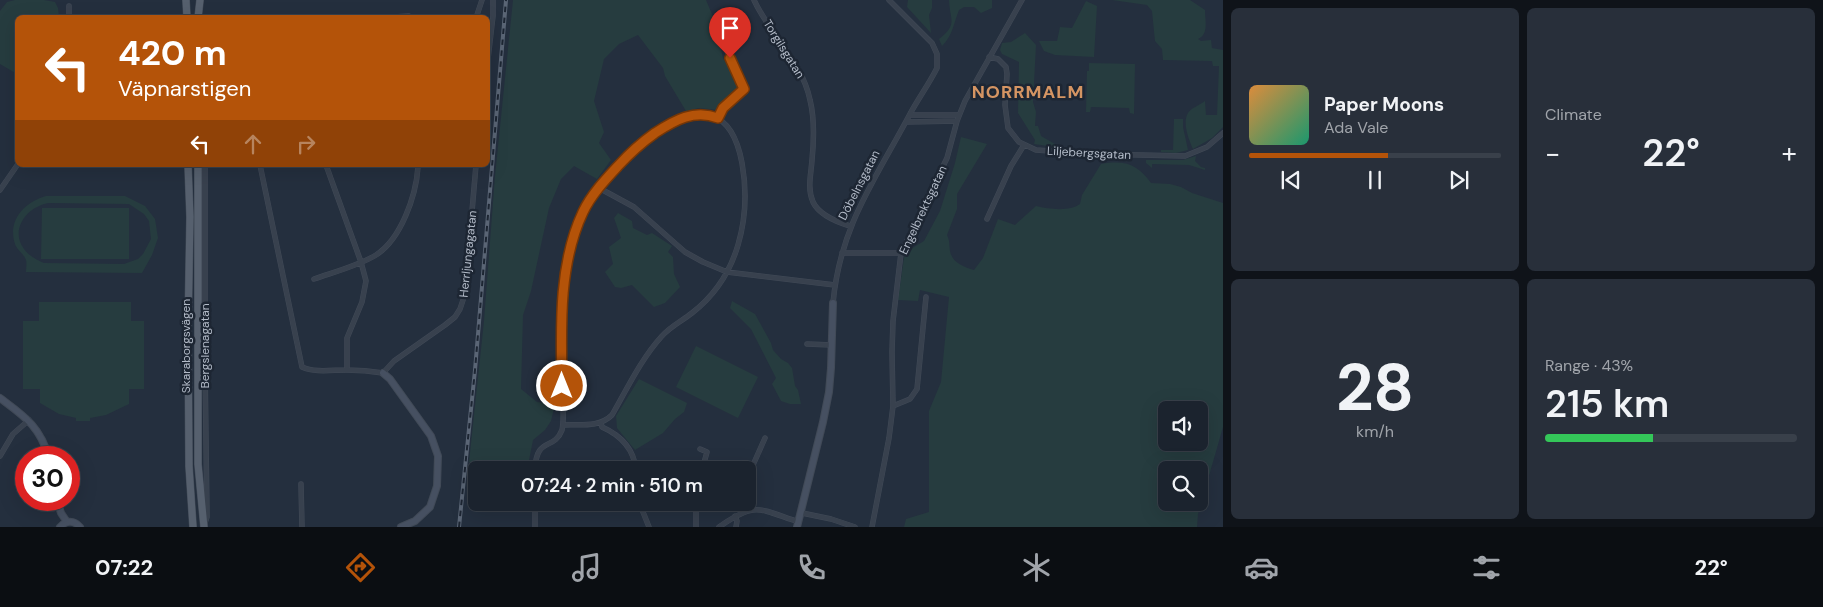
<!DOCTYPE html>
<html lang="en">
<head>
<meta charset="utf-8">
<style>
  :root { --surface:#1b232e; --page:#282f3a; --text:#f1f3f6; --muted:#a0a4aa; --line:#39404a; --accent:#b45309 }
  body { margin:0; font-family:"DM Sans",sans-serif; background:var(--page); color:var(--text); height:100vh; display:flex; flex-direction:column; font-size:19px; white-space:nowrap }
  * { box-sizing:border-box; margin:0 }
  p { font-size:16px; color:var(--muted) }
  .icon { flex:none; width:28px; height:28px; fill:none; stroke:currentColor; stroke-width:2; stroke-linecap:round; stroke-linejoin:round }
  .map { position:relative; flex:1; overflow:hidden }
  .panel { display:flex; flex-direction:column; gap:8px; padding:8px; background:#0f1319; width:600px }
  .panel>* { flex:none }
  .top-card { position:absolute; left:15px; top:15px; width:475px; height:152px; border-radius:8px; box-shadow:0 5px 20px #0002,0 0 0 1px var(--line); background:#b45309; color:#fff; overflow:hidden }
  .buttons { position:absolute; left:1158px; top:401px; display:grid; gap:10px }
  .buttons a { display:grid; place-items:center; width:50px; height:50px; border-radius:8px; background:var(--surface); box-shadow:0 5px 20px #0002,0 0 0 1px var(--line); font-size:25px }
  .speed { position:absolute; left:15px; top:446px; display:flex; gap:10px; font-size:25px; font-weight:700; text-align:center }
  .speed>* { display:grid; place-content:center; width:65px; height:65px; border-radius:50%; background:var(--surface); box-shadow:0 5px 20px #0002,0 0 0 1px var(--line); line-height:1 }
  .speed .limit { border:8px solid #d22; background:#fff; color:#111 }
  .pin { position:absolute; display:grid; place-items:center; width:42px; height:42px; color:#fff; margin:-51px -21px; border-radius:50% 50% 50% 0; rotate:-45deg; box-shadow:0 0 5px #0007 }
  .pin .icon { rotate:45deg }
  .me { position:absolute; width:55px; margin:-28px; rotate:0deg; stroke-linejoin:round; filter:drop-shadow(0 0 4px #0008) }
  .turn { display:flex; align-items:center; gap:18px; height:105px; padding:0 20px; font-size:22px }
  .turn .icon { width:65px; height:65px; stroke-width:2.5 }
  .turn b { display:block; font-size:35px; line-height:42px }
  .lanes { display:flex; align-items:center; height:48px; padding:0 20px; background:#0003; justify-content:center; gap:25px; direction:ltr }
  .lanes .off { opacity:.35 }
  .big { font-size:38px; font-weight:600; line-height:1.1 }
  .panel .widget { flex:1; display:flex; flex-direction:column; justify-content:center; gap:8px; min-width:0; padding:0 18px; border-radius:8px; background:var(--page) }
  .panel .dial { align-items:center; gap:0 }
  .dial b { font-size:65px; line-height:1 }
  .song { display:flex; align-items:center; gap:15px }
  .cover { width:60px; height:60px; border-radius:8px; background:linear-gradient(135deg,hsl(30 70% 55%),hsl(160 70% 35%)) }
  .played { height:5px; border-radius:2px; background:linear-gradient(90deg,var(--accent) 55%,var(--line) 55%) }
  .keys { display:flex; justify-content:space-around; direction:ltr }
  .heat { display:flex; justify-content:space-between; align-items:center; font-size:28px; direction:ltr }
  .charge { height:8px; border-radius:4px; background:linear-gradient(90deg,#34c759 43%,var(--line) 0) }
  .panel .tiles { flex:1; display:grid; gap:8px; grid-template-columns:repeat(2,1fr) }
  .trip { position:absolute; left:468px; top:461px; width:288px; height:50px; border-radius:8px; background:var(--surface); box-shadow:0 5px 20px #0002,0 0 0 1px var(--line); font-weight:600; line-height:50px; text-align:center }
  .tab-bar { display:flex; height:80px; justify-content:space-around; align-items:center; background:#0b0e12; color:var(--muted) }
  .tab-bar .icon { width:35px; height:35px }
  .tab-bar .current { color:var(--accent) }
  .tab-bar b { font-size:22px; color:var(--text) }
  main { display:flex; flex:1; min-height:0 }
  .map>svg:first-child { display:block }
  .green { fill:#263c3f; fill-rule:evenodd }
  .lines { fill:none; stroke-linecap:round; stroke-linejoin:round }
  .street-casing { stroke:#414a57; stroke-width:5.5 }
  .secondary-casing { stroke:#414a57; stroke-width:8 }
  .primary-casing { stroke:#414a57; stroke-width:8 }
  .street { stroke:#38414e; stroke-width:4.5 }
  .secondary { stroke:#465061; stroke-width:6 }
  .primary { stroke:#56606e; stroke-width:7 }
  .rail-casing { stroke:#5a6575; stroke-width:4 }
  .rail { stroke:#1d2633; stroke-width:2; stroke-dasharray:5.5; stroke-linecap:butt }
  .route-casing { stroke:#753606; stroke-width:12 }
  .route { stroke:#b45309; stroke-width:9 }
  .labels { text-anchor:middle; stroke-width:5; stroke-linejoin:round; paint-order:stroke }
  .street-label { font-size:12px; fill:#b4bcc9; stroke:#1d2633 }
  .district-label { font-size:18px; font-weight:bold; letter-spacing:1px; fill:#d59563; stroke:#1d2633 }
</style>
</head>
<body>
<main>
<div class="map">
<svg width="1223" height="527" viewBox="0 0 1223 527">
  <rect width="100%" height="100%" fill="#242f3e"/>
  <path class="green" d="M15,0H44L55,2L58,8L59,17L18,18L17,74L0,64V11L7,2Z
    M513,0H706L714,19L723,58L741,88L718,110L699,108L686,111L665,76L663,68L638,35L619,44L604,59L594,101L604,132L599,143L611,160L597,179L574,166L561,179L549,208L531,291L523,315L521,389L537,402L555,404L551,421L545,430L533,440L528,465L469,462L484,321L495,176Z
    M908,0H932V8L929,15L931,33L907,7Z
    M949,0H992V8L981,13L974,7H964L959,10C953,25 953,35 942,46L939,39C958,24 950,21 949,0Z
    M1112,0H1190L1205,10C1205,21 1209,34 1198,39L1201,41L1211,40L1212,48L1223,50V127L1212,138L1193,149C1189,140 1182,123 1188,113C1191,108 1200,105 1205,101L1206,115H1217L1219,66H1213L1212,61L1163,60L1162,49L1155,41L1152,11L1147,5Z
    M1086,1L1097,6L1094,57L1055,55L1044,51L1039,41H1057L1060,27L1072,28Z
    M1025,33L1036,45L1033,102L1036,112L1035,126H1038L1041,136L1055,144V147L1034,144L1035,140L1018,113L1019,62L1002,54L1000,50L1002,43L1011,42Z
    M1089,63L1135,64L1134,114L1130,113L1129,108L1091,107L1090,112H1086L1087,71H1089Z
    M1174,119H1183V127L1188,150L1176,153L1161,152V150H1173Z
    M961,137L987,144L957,194V209L947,235C950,241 949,245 950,251C952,263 964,267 974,270L983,258L998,219L1015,225L1036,206C1049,209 1069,212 1080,204L1082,195L1101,164C1125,160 1137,164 1151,183L1170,184L1181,187L1192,193L1223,203V427L1198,514L1197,527H904L906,519L929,512V411L941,382L949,297L920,290L918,301L898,300L904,258L906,252L924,241L940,211L955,163ZM1166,410H1199V442H1166ZM1166,470H1199V502H1166Z
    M1196,156L1195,161L1201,167L1205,168V170L1189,165L1152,164V168L1146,163V160H1183Z
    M46,196H125L145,206L155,219L158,238L152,255L142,273L26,272C26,269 27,263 26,260C24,254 17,250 15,244C7,220 25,202 46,196ZM49,203L129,204L144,214L149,221L151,239L143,254L138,259L124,264L44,263C37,260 29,256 24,249C9,229 28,206 49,203Z
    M42,208H129V259H41Z
    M618,213L632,221L633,228L647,235L652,233L672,246L668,252L673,257L674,274L680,287L665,303L654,307L632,285L621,288L615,287L605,272L613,264L609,247L621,238L614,218Z
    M732,301L755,314L771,343L773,350L781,359L788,363L792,368L795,386L798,390L801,404H790L781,401L772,384L776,378L751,329L730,308Z
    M39,302H131V321H144V389H129V404L106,415L90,418V421H76V418L59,414L40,403V389H23V321H39Z
    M696,346L758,377L738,418L676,387Z
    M639,379L687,403L684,412L675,419L663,433L635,450L617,428L616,416Z"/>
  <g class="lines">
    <g class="street-casing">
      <path id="street" d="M754,0C770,35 802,61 810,100C815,120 814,140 812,160C811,175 807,188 813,202C819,215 837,222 850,226
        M69,6V18
        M378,18L409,16
        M476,18L482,0
        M989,57L998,59L1006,67L1007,74L1005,105L1008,128L1019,142L1036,150L1095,154L1185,156L1207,147L1223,133
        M488,59L493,16V0
        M910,115H959
        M718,118L723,108L744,89L723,42L721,32L722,12
        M907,122L957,121
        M205,165V364L207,517L205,523
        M260,165L302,367C315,373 332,370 346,370C358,370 371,371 383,373L394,361L445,325L455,317L460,309L463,300L466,281L476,165
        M326,165L361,262L366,281L362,302L347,338V370
        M599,188L634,207L685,252L703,262L727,272L835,285
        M0,190L18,164
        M987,219L1011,166L1024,145
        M842,253H901
        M314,279C334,272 358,266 376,255C401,239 416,196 418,167
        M833,303C840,226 875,180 910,114C918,99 929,84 937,68V54L932,43L889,0
        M807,344L832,345
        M893,406L910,399L917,389L926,297
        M601,423L602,427C620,435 634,449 636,470
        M700,449L707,452L702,470
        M0,456L13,434L29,420
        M535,470C536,436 554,451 562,430C565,416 562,399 562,385C562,333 558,257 584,210C611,162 721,50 742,163C747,191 746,218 738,245C730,272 714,296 692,313C682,321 671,326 662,336C641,359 627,389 612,415C599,428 580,424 563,425
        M301,484L302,527
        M746,491L753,465L765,438
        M535,502V527
        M639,502L649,527
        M802,513L831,519L855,527
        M735,516L737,521L736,527
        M696,527V502
        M719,527C756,501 759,509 799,522
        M872,527L889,438L893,406L892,352L893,321L901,253L947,158L957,121L965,101L1022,0"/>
    </g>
    <g class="secondary-casing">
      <path id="secondary" d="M383,373L390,379L431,436L438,456L437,486L430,507L415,521L401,527
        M0,398C24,416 40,426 49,458
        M57,500L61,513L67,522
        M60,527C66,520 74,520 80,527
        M797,527L823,422L829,392L831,368L833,303"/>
    </g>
    <g class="primary-casing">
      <path id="primary" d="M186,0L187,18
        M198,18L200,0
        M188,165L190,217L188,329L189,466L193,527
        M198,165V464L204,527"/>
    </g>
    <use href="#street" class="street"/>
    <use href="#secondary" class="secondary"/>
    <use href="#primary" class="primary"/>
    <g class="rail-casing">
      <path id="rail" d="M459,527L475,370L506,0"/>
    </g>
    <use href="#rail" class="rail"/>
  </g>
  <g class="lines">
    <g class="route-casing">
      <path id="route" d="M562,386C561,329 558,265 583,212C591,195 605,180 618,166C629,154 641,143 655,133C675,120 694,109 718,118L723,108L744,89L730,58"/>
    </g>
    <use href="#route" class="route"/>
  </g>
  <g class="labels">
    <g class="street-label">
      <text transform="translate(784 49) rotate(58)" y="4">Torgilsgatan</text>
      <text transform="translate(1089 153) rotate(3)" y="4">Liljebergsgatan</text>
      <text transform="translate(859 185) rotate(-63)" y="4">Döbelnsgatan</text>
      <text transform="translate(923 210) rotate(-65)" y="4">Engelbrektsgatan</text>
      <text transform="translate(468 254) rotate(-84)" y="4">Herrljungagatan</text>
      <text transform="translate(186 346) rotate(-90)" y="4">Skaraborgsvägen</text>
      <text transform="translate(205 346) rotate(-90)" y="4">Bergslenagatan</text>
    </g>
    <g class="district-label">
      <text x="1028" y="98">NORRMALM</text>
    </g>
  </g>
</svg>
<div class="buttons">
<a><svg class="icon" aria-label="sound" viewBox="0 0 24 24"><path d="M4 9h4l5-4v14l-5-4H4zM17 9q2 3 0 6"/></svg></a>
<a><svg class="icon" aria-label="search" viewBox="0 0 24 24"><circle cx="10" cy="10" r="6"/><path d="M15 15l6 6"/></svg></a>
</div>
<div class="speed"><div class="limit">30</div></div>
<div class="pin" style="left:730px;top:58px;background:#d93025"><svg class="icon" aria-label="arrive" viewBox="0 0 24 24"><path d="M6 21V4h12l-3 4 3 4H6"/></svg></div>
<svg class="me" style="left:562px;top:386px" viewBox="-20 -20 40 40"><circle r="17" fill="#b45309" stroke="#fff" stroke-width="3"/><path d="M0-11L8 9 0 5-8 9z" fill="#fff"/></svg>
<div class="trip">07:24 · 2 min · 510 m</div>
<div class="top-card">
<div class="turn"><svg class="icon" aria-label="left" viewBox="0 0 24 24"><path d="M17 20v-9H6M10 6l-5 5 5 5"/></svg><div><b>420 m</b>Väpnarstigen</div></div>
<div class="lanes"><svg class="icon" aria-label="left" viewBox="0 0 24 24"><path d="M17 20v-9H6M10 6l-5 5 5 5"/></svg><svg class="icon off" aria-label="ahead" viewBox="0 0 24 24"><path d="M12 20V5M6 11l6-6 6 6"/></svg><svg class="icon off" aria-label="right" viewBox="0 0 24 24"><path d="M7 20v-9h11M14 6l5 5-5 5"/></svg></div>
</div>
</div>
<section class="panel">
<div class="tiles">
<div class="widget">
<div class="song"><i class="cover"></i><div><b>Paper Moons</b><p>Ada Vale</p></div></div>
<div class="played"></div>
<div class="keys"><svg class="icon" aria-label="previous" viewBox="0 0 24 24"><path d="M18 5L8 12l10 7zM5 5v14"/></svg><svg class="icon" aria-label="pause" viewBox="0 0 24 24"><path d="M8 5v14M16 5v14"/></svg><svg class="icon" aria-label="next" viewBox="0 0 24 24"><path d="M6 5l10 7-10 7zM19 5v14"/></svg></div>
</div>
<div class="widget"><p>Climate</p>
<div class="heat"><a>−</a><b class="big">22°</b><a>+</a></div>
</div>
<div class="widget dial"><b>28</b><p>km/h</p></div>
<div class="widget"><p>Range · 43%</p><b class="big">215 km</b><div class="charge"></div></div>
</div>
</section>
</main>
<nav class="tab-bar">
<b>07:22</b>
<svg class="icon current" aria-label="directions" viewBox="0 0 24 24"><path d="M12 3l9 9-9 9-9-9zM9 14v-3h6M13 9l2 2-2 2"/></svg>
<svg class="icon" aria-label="music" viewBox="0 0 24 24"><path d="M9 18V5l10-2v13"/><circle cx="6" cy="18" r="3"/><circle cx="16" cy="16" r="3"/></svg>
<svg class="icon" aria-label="phone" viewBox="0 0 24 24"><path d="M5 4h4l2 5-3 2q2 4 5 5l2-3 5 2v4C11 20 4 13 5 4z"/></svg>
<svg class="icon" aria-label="climate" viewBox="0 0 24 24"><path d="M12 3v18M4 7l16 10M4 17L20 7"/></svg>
<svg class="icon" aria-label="car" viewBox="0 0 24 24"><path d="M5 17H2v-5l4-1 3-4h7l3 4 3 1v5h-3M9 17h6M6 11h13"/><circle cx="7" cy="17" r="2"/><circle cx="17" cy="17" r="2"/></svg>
<svg class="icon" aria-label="filters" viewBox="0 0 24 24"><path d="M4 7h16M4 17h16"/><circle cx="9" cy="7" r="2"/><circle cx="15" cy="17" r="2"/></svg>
<b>22°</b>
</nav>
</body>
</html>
